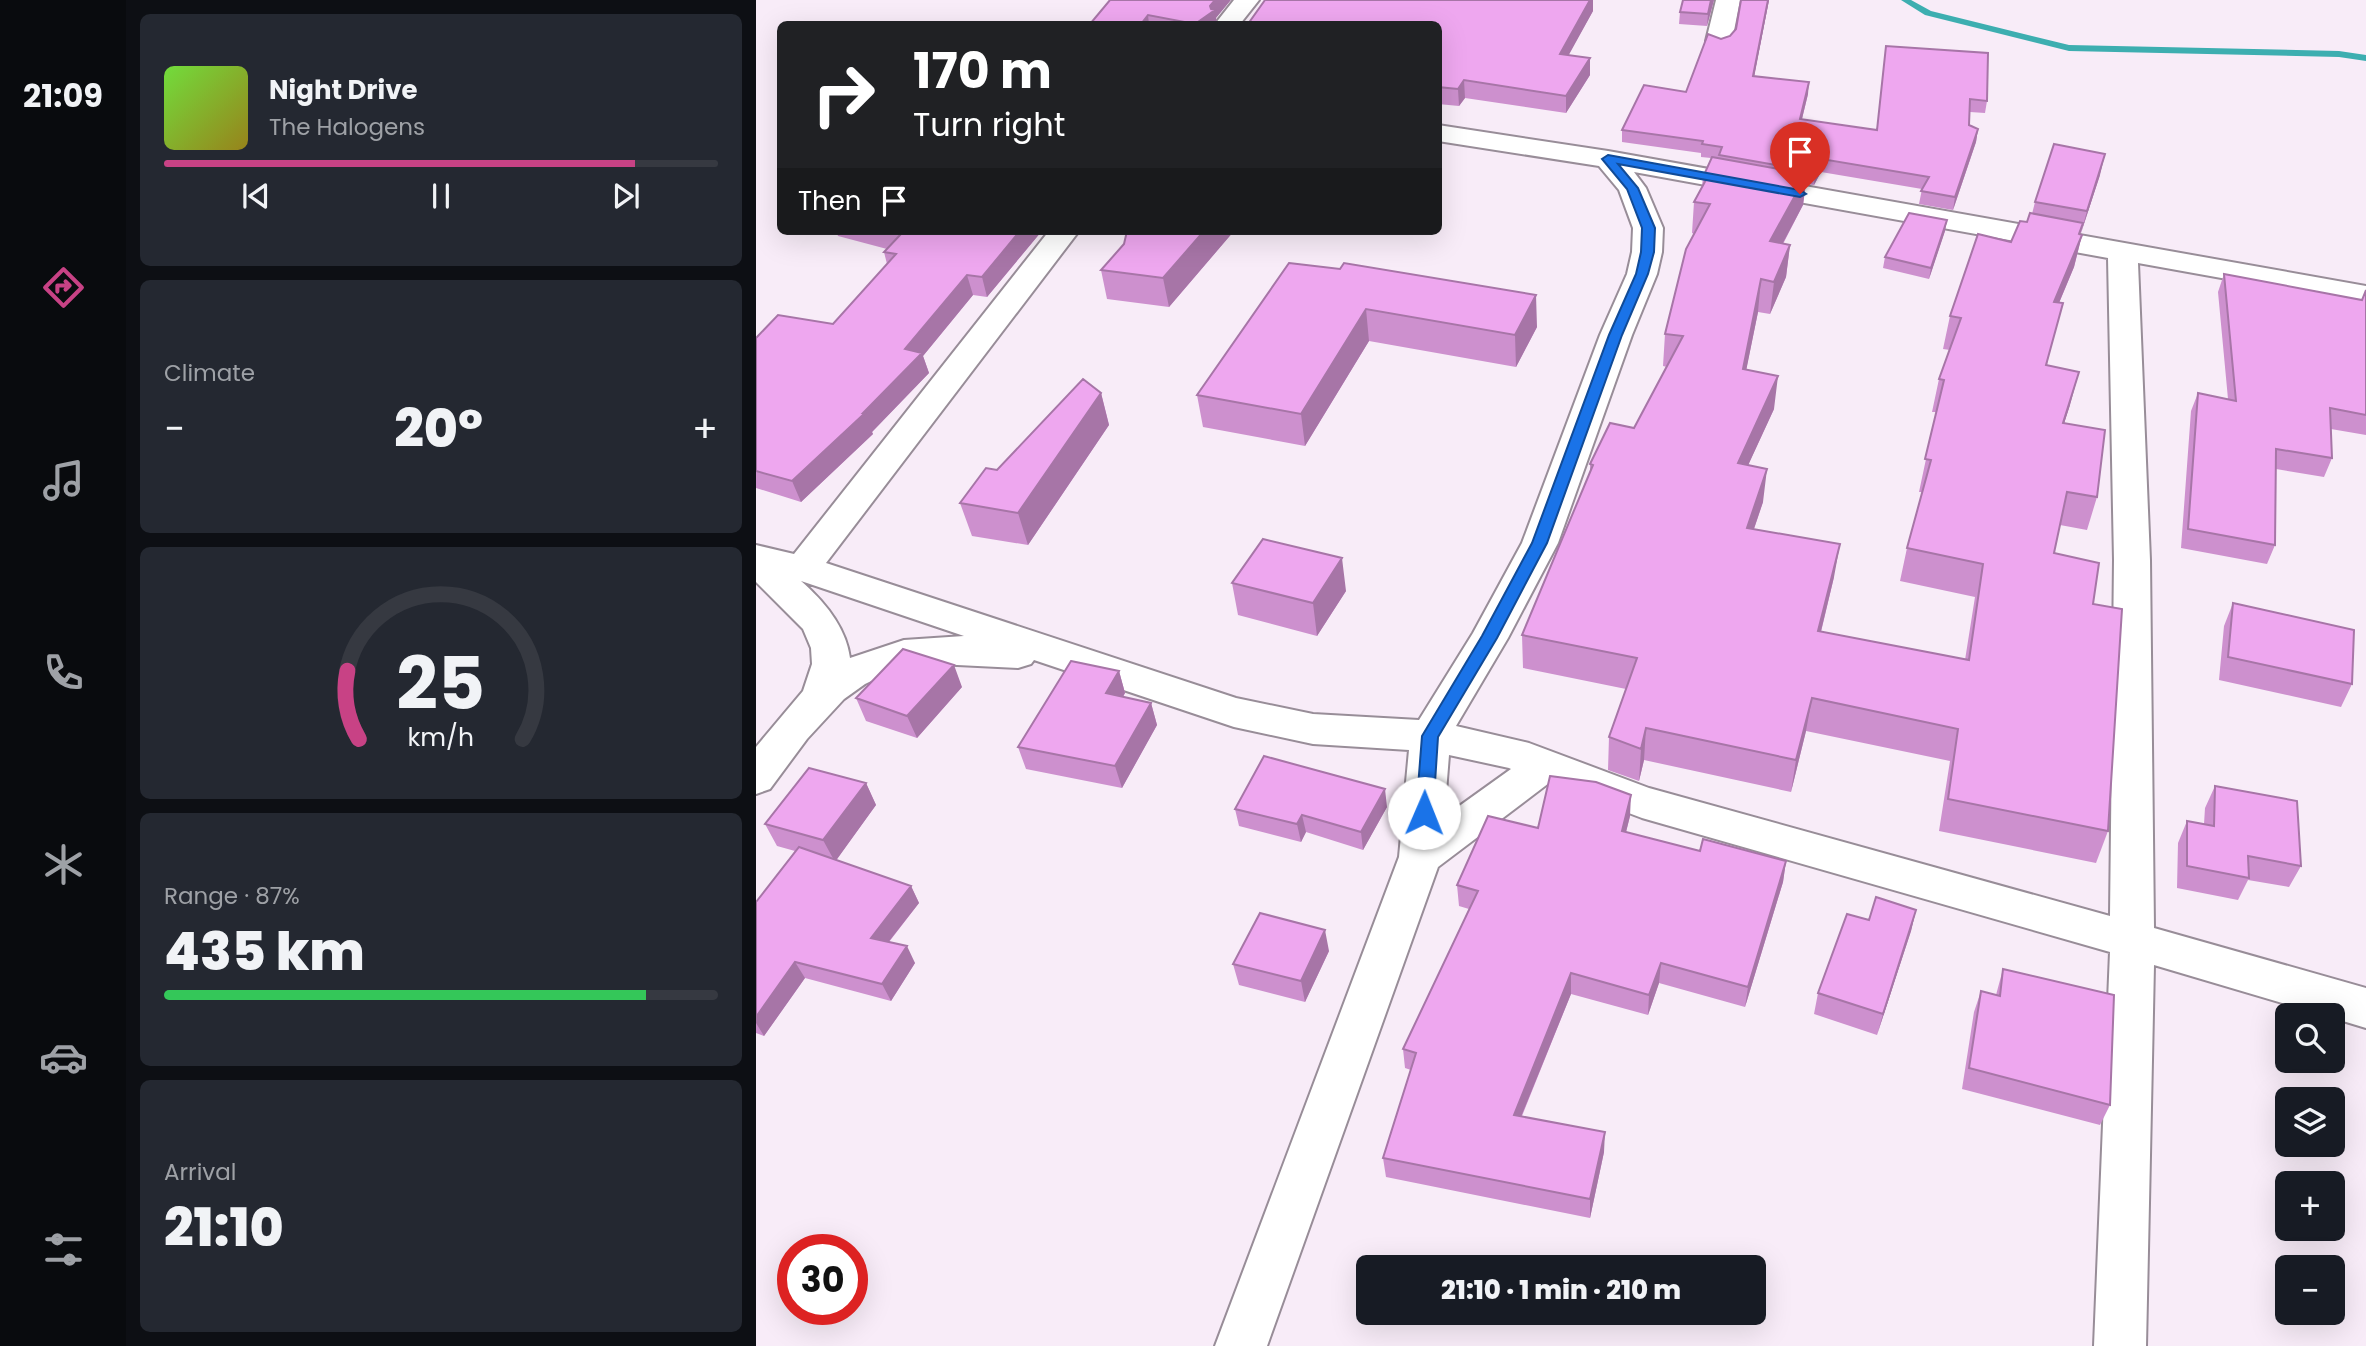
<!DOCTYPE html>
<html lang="en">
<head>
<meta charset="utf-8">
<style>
  :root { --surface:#171b24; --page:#242831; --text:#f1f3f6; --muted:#9ea1a6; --line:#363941; --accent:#c84285 }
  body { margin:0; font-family:Poppins,sans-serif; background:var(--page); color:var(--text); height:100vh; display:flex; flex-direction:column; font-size:26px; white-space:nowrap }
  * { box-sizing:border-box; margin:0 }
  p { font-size:23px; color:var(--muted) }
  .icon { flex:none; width:38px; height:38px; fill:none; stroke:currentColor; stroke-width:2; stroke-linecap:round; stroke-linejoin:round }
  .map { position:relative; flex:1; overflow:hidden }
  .sheet { display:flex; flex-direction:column; gap:14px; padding:14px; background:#0d0f14; width:630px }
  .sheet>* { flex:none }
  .top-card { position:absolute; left:21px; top:21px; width:665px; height:214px; border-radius:10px; box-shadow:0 7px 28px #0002; background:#202124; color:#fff; overflow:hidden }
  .tools { position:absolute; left:1519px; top:1003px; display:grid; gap:14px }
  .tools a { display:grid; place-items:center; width:70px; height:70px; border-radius:10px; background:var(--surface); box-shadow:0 7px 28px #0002; font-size:35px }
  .speed { position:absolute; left:21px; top:1234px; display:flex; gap:14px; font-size:35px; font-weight:700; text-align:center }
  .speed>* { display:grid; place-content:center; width:91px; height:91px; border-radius:50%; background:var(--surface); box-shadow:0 7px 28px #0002; line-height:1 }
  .speed .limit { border:10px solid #d22; background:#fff; color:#111 }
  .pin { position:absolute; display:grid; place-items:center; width:60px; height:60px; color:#fff; margin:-72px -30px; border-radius:50% 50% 50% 0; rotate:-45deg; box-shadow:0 0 7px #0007 }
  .pin .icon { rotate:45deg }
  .me { position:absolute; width:77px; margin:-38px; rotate:1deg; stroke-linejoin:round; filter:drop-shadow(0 0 5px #0008) }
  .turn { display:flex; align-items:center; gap:24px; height:147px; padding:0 21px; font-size:32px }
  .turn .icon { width:91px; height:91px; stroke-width:2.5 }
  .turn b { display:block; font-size:49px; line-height:60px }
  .then { display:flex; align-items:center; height:66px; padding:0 21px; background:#0003; gap:14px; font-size:26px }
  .big { font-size:52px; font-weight:800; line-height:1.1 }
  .sheet .widget { flex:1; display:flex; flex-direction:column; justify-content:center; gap:10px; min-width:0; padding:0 24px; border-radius:10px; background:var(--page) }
  .sheet .dial { align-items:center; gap:0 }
  .dial svg { height:182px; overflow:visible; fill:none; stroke:var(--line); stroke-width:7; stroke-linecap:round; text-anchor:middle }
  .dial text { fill:var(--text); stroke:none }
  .song { display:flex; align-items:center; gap:21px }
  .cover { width:84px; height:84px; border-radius:10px; background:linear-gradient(135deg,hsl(100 70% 55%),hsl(50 70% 35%)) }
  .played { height:7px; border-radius:4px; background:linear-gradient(90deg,var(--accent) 85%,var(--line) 85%) }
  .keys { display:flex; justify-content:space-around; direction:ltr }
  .heat { display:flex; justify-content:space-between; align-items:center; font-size:38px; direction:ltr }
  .charge { height:10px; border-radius:5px; background:linear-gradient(90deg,#34c759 87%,var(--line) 0) }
  .trip { position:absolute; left:600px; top:1255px; width:410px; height:70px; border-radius:10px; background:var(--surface); box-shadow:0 7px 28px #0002; font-weight:800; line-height:70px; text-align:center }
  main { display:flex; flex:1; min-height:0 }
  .tabs { display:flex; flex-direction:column; width:126px; justify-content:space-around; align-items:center; background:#090b0e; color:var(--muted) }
  .tabs .icon { width:49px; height:49px }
  .tabs .current { color:var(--accent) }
  .tabs b { font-size:32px; color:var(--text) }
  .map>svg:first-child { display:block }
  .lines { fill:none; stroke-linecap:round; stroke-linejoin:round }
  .stream { fill:#3daeb0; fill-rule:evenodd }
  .street-casing { stroke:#988d98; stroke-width:4 }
  .street { fill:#fff; fill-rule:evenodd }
  .wall { fill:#cd90ce }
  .shaded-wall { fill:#a775a7 }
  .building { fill:#eea7ef; stroke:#a775a7; stroke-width:2 }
  .route { fill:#1a73e8; stroke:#114b97; stroke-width:2 }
</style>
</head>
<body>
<main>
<nav class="tabs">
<b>21:09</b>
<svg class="icon current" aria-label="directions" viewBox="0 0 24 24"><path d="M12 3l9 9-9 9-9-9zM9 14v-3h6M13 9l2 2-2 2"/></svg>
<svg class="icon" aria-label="music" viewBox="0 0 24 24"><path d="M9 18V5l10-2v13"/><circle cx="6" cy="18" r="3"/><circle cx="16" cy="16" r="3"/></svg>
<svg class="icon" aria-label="phone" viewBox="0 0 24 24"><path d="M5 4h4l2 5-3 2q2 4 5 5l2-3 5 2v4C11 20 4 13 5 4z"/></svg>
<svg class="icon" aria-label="climate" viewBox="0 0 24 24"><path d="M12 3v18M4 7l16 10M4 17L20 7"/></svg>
<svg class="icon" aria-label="car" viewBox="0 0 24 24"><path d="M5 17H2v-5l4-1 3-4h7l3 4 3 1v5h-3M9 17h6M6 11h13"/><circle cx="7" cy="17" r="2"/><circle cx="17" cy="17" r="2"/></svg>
<svg class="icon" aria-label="filters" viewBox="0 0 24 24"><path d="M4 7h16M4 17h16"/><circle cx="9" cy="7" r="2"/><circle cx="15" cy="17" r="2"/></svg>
</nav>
<section class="sheet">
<div class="widget">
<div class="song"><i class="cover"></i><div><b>Night Drive</b><p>The Halogens</p></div></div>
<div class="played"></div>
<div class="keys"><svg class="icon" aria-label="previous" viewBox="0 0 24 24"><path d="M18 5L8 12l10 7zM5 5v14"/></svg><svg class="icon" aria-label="pause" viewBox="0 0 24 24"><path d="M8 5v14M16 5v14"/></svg><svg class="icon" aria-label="next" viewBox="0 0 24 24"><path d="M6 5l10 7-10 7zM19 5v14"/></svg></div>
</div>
<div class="widget"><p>Climate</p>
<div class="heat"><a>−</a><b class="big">20°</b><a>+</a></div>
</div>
<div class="widget dial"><svg viewBox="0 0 100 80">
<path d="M14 69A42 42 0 1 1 86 69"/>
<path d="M14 69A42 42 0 0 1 9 39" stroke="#c84285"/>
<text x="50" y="56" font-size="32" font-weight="700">25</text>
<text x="50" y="72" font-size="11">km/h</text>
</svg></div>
<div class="widget"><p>Range · 87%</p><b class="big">435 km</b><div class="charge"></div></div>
<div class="widget"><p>Arrival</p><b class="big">21:10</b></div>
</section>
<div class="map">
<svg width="1610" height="1346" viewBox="0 0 1610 1346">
  <rect width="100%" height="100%" fill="#f8ecf8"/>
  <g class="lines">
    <path class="stream" d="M1145,0H1155L1175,11L1313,45L1583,51L1610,55V61L1583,57L1313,51L1169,15Z"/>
    <g class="street-casing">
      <path id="street" d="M478,0H503L484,24H459Z
        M960,0H984L976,41L972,46L963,49L954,46L950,41Z
        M682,125L852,151L1610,286V304L1382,263L1394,560L1398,928L1610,988V1028L1577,1018V1015H1567L1398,965L1390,1346H1338L1354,952L886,818L793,783L682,867L511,1346H459L643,857L653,750L557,744L478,727L278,660L275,664L262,668L181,664L132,673L109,684L88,699L51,739L14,789L0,794V747L47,691L56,664L55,648L47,629L0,582V545L38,554L293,231H323L70,563L480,698L557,714L663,720L717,633L766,543L844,335L871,274L876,252L877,228L863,190L843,166L682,141ZM878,172L1352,258L1358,560L1354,916L893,788L773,743L700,726L752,638L802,543L876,335L901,274L906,252L907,228L890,188ZM45,581L208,636L148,640L94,658C90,627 68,601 45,581ZM693,755L753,768L755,769L688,817Z"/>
    </g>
    <use href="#street" class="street"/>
  </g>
  <path class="wall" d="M354,0L460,18L461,24H334Z
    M927,0H958L951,26L923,24L924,12Z
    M985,0H1013L998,76L1052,94L1046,119L1121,130L1130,46L1231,101L1229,113L1214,112L1213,125L1222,129L1220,142L1197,210L1163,204L1166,189L1065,172L1058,185L1050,184L1047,205L1027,244L1034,245L1030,277L1014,314L1002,312L990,370L1018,409L992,465L1007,502L998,529L1078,577L1065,632L1209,660L1219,597L1144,581L1151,548L1166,492H1163L1180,412H1176L1183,379L1194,350L1187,349L1194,316L1271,222L1276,214L1279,202L1344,175L1325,233L1324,232V234L1326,235L1318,267L1303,303L1291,365L1314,405L1308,423L1341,497L1331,530L1304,525L1298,553L1337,604L1352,831L1340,863L1183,831L1194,761L1050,731L1035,792L888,760L883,781L852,770L853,737L870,689L767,668L766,635L834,473V464L878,428L911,367L907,366L909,334L938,234L936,233L938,202L946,186L947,177L955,158L945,157V153L866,142V130L930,92L965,39L974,36L980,29Z
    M837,11L812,55L834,75L810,113L709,98L703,106L682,104V24Z
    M80,231L285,232L231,297L217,295L167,356L173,373L116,432L117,434L45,502L0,488V338L77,324L131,264L128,252L131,249L82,236Z
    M478,231L413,307L351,299L345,270L368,244Z
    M1189,231L1173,279L1127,268L1129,257Z
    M533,263L781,327L760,367L613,341L549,446L447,427L441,395Z
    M1468,274L1606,300L1610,290V435L1575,429L1576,458L1568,477L1520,469L1519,545L1511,564L1425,548L1435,411L1442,393L1472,399L1462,292Z
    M345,393L353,425L272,545L216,536L204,503L241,470Z
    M476,583L590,591L561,636L482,615Z
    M1477,603L1596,684L1585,707L1463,680L1468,626Z
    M363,671L369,693L367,697L395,703L401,725L366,788L270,769L262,747Z
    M206,687L161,738L110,721L100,698Z
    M110,783L120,805L80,860L155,886L163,903L133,942L159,963L135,1001L49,978L8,1036L0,1033V902L39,851L21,846L9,824Z
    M1459,786L1545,866L1533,887L1492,880L1482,900L1421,888L1422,843L1431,821L1448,824L1449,808Z
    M631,807L607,850L550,832L545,842L483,826L479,809Z
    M874,816L870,832L944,851L1030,861L1027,882L989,1007L903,983L892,1015L815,994L766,1116L848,1152L834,1218L630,1177L627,1158L655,1070L649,1068L647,1049L713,909L703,906L701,885Z
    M1160,910L1155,931L1121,1035L1058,1014L1062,993L1113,920Z
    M573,951L549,1002L483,985L477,964Z
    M1247,969L1354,1105L1344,1125L1206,1089L1218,1012L1225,991L1240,995Z"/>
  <path class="shaded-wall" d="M459,0H475L460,18L461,24H439Z
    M834,0H837V11L804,71V54Z
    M955,0H958L951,26L952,14Z
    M1012,0H1013L996,88L997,76Z
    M392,15L393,24H385Z
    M834,58V75L810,113V96Z
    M708,80L709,98L703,106L702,89Z
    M1053,82L1052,94L1043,131L1044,119Z
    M1222,129L1220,142L1197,210L1199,197Z
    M1349,154L1344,175L1325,233L1331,211Z
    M1066,159L1065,172L1058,185L1059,172Z
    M1051,174L1047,205L1011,273L1014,241Z
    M1191,220L1189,231L1173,279L1175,268Z
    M1327,223L1319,253L1326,235L1318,267L1290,334L1298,302Z
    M264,231L285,232L231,297L226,277Z
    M448,231H478L413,307L407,278Z
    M1034,245L1030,277L1014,314L1018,282Z
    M211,275L217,295L167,356L173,373L116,432L117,434L45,502L36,481L107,413L149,349Z
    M1005,279L1002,312L984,401L987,369Z
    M780,295L781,327L760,367L759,335Z
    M610,309L613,341L549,446L545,414Z
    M1323,372L1314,405L1298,455L1307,423Z
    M1022,376L1018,409L978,496L982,463Z
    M345,393L353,425L272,545L262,513Z
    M1011,469L1007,502L987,561L991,528Z
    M1084,544L1078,577L1057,664L1062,631Z
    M586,558L590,591L561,636L557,603Z
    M198,665L206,687L161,738L151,716Z
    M363,671L369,693L356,716L350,693Z
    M1056,698L1050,731L1035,792L1040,760Z
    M395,703L401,725L366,788L359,766Z
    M890,728L888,760L883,781L885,749Z
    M110,783L120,805L79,862L67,840Z
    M629,789L631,807L607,850L605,832Z
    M875,795L874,816L865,852L866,831Z
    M546,815L550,832L545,842L541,824Z
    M1030,861L1027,882L989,1007L992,987Z
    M155,886L163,903L123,954L115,938Z
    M1160,910L1155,931L1121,1035L1127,1014Z
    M569,930L573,951L549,1002L545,981Z
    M151,946L159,963L135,1001L126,984Z
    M39,962L49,978L8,1036L0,1023V1017Z
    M905,963L903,983L892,1015L893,995Z
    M815,973V994L758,1134V1115Z
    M849,1132L848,1152L834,1218V1199Z"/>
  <path class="building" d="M354,0H459L454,6L455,9L459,10L439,24L392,15L385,24H334Z
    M509,0H834L804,54L834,58L810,96L708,80L702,89L682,87V24H492Z
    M927,0H955L952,14L924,12Z
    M985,0H1012L997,76L1053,82L1044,119L1121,130L1130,46L1232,53L1231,101L1214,99L1213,125L1222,129L1199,197L1165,191L1173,177L1066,159L1059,172L963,155L966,147L946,144L947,141L866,130L888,85L930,92L952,34L965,39L974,36L980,29Z
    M1298,144L1349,154L1331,211L1279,202Z
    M956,157L1051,174L1014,241L1034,245L1018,282L1005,279L987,369L1022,376L982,463L1011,469L991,528L1084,544L1062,631L1213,660L1227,564L1151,548L1175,460L1169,459L1188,380L1183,379L1205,318L1194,316L1222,234L1255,242L1264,221L1271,222L1274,213L1327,223L1323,234L1326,235L1298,302L1307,303L1290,365L1323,372L1307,423L1349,430L1341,497L1311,492L1298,553L1343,563L1337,604L1366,609L1352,831L1192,799L1202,729L1056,698L1040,760L890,728L885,749L853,737L881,658L766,635L837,465L834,464L854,423L878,428L927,336L909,334L930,249L954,204L938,202L951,178L947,177Z
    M1153,213L1191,220L1175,268L1129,257Z
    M133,231H264L226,277L211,275L149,349L166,353L107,413H109L36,481L0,471V338L22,315L77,324L140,254L128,252L145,234Z
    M371,231H448L407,278L345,270L368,244Z
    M533,263L584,269L588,263L780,295L759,335L610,309L545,414L441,395Z
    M1468,274L1606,300L1610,290V415L1574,408L1576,458L1520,449L1519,545L1432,529L1442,393L1480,401Z
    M327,379L345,393L262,513L204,503L230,468L241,470Z
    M507,539L586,558L557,603L476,583Z
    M1477,603L1598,630L1596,684L1472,657Z
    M147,649L198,665L151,716L100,698Z
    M315,661L363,671L350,693L395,703L359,766L262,747Z
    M508,756L629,789L605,832L546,815L541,824L479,809Z
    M53,768L110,783L67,840L9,824Z
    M794,776L840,782L875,795L866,831L944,851L947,839L1030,861L992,987L905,963L893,995L815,973L758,1115L849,1132L834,1199L627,1158L660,1053L647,1049L722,891L701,885L732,816L782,828Z
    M1459,786L1541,801L1545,866L1492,856L1493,878L1431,866V821L1458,826Z
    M43,847L155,886L115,938L151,946L126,984L39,962L0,1017V902Z
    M1120,897L1160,910L1127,1014L1062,993L1091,914L1113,920Z
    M504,913L569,930L545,981L477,964Z
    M1247,969L1358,995L1354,1105L1213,1068L1225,991L1244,996Z"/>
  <path class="route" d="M852,155L1044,190L1050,194L1044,197L862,164L882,188L899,228L898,252L892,274L866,335L791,543L741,638L682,737L677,813L675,818H662L660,813L666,736L726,636L776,543L853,335L880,274L885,252L886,228L871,189L846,159Z"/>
</svg>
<div class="tools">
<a><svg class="icon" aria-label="search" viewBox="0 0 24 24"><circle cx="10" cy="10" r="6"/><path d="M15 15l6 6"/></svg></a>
<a><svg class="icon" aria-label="layers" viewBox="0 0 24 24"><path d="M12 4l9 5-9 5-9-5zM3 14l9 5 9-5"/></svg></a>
<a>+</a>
<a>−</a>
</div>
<div class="speed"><div class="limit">30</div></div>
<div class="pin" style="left:1044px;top:194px;background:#d93025"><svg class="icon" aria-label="arrive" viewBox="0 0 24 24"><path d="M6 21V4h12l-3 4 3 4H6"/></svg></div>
<svg class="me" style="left:668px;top:813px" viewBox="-20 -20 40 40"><circle r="19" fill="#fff"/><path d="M0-13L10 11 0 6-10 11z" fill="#1a73e8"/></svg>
<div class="trip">21:10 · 1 min · 210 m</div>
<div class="top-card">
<div class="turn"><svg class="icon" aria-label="right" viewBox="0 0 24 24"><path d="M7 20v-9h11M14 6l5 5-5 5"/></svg><div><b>170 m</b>Turn right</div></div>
<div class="then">Then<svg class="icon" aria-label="arrive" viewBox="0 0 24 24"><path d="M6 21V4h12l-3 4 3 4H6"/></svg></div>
</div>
</div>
</main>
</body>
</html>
